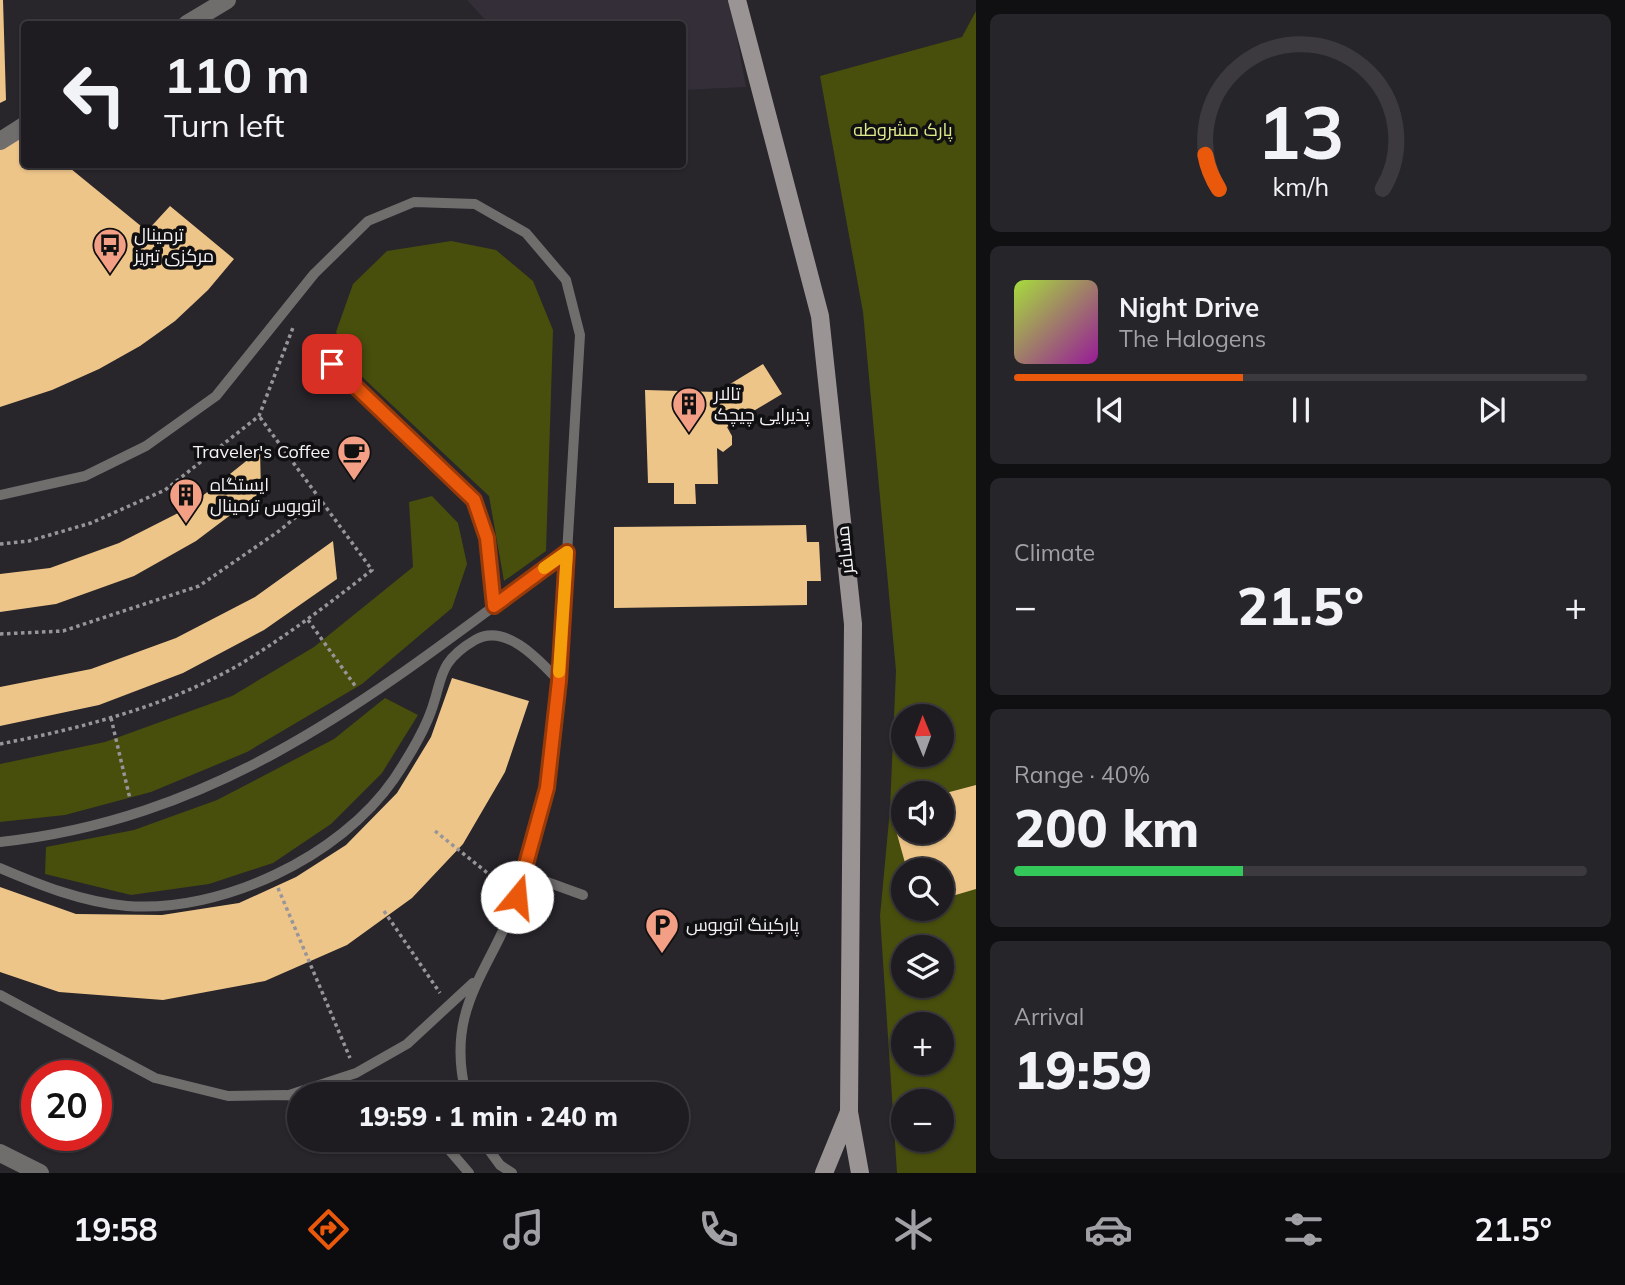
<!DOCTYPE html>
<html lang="en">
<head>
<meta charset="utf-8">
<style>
  :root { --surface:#1e1c20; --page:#262529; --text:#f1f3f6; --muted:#a1a1a5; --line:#3c3a3e; --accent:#ea580c }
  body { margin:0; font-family:Mulish,Cairo,sans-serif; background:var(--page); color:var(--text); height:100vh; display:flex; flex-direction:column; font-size:26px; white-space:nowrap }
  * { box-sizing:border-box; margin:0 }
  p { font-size:23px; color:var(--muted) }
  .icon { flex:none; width:38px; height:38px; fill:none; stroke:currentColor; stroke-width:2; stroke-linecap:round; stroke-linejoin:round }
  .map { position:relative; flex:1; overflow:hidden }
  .details { display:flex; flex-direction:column; gap:14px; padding:14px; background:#100f12; width:649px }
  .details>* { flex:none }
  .guide { position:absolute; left:21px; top:21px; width:665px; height:147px; border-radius:7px; box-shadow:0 2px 5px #0004,0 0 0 2px var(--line); background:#1e1c20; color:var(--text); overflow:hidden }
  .needle { width:46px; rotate:359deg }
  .controls { position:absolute; left:891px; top:704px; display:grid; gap:14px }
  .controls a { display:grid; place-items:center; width:63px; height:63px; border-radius:50%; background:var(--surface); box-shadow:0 2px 5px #0004,0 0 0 2px var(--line); font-size:35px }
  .speed { position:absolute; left:21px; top:1060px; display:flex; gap:14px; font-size:35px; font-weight:700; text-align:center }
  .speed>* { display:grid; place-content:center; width:91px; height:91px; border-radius:50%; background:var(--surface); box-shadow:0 2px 5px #0004,0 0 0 2px var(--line); line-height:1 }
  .speed .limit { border:10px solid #d22; background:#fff; color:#111 }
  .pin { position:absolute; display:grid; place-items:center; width:60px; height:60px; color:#fff; margin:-30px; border-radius:14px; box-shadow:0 4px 10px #0006 }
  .me { position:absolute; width:77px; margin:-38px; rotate:17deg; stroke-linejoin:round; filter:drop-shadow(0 0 5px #0008) }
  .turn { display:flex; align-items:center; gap:24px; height:147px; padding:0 28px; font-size:32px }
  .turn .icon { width:91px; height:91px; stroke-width:2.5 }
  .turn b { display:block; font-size:49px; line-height:60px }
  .big { font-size:52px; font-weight:800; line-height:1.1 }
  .details .tile { flex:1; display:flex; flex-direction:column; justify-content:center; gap:10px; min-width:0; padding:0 24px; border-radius:10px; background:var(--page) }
  .details .dial { align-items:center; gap:0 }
  .dial svg { height:182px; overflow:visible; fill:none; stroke:var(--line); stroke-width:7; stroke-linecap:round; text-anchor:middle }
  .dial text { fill:var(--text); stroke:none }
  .song { display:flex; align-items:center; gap:21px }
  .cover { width:84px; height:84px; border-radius:10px; background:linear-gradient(135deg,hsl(80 70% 55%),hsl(300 70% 35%)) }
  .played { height:7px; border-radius:4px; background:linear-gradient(90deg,var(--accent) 40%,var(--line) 40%) }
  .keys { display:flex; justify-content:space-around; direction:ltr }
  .heat { display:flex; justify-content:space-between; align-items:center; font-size:38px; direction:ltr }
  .charge { height:10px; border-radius:5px; background:linear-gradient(90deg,#34c759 40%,var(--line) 0) }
  .trip { position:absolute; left:287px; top:1082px; width:402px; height:70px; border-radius:35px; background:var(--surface); box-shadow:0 2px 5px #0004,0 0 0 2px var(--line); font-weight:800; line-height:70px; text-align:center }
  .tab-bar { display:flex; height:112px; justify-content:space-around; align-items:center; background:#0c0b0d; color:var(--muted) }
  .tab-bar .icon { width:49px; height:49px }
  .tab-bar .on { color:var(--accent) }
  .tab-bar b { font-size:32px; color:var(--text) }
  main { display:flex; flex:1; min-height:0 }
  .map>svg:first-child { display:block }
  .built { fill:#332e38 }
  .green { fill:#484e0c; fill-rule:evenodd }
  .building { fill:#eec589 }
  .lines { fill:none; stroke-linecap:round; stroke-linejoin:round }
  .path { stroke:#979599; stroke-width:3.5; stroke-dasharray:3.5 3.5; stroke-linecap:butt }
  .service { stroke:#706d6d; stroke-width:10 }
  .tertiary { stroke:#706d6d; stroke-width:18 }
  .secondary { stroke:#9a9495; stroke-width:18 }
  .route-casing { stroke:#983908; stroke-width:18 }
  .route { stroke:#ea580c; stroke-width:12 }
  .slow { stroke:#f59e0b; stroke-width:12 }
  .labels { text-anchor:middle; stroke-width:7; stroke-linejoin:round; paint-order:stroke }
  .park-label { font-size:18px; fill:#deea8b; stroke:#100f11 }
  .poi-label { font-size:18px; fill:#f4f2f5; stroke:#100f11; text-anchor:start }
  .street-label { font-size:18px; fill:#f4f2f5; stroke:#100f11 }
</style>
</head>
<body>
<main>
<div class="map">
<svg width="976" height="1173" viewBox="0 0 976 1173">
  <rect width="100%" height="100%" fill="#28252b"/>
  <path class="built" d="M467,0H730L746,87L683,90L682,24H489Z"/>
  <path class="green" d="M976,11V1173H897L880,916L890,809L896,671L863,312L820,76L962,37ZM903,716H942V754H903ZM903,793H942V831H903ZM903,870H942V908H903ZM903,947H942V985H903ZM903,1024H942V1062H903ZM903,1101H942V1139H903Z
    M451,241L496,250L533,281L553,330L546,551L504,581L489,496L360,375L336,332L353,284L387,251Z
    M432,496L458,523L467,564L452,608L362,684L247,752L151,792L65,815L0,822V764L105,742L232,696L314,647L413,567L409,502Z
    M385,698L418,715L382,773L331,824L273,863L209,884L131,895L45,874L46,847L134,830L217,800L334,739Z"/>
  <path class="building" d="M0,0H3L6,100L0,103Z
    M24,131V164H65L147,231L170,206L234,259L208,290L175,321L140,346L99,369L52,390L0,407V147Z
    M763,364L782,394L727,427L732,436V445L723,452L717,448L718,484H695L696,504H674V483H648L645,390L717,392Z
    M260,450L261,492L196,541L134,576L56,604L0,612V574L50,568L119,543L186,509Z
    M806,525L807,542H819L821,581H807V605L614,608V527Z
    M333,541L337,579L264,630L183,673L99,705L0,726V687L91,669L176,638L255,597Z
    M452,678L529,701L505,772L463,844L412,898L347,945L265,981L163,1000L59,992L0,972V887L76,914L162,915L239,903L296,877L346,845L397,793L431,737Z
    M976,785V889L942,899V870H907L890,809L903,805V831H942V794Z"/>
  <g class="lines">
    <path class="path" d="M0,544L29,541L91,523L165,490L259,416L294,325
      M308,620L356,687
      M0,634L63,631L199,586L279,531L319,498
      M111,718L130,799
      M0,744C82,728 169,706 242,663C288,635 330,603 372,570L259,416
      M435,831L505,887
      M278,888L350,1058
      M384,911L440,993"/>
    <path class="service" d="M332,364L474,500L487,538L494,606
      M0,495L85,476L146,446L216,396L314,274L368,221L414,202L475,204L526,233L566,280L580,335C575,424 570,514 564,604C557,702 551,801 518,895C492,970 444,1006 466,1094
      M0,842C232,817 387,684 567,552
      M0,868C40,885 82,902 127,906C222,913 340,857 394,779C406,761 420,738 428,719C444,682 434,664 475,640C506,622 540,661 559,681
      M525,874L583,895
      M0,995L155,1078L228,1096L286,1095L299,1098
      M289,1095L356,1073L407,1044L473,983
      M436,1139L445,1145L469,1173
      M481,1139L500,1165L512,1173"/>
    <path class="tertiary" d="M187,24L227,0
      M0,141L24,126
      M0,1153L40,1173"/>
    <path class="secondary" d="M737,0L820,316L853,624L849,1112
      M824,1173L849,1112L860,1173"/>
  </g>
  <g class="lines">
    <g class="route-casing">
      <path id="route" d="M332,364L474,500L487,538L494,606L567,552L559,681L547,788L517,897"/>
    </g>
    <use href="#route" class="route"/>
    <path class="slow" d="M544,568L567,552L559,672"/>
  </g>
  <defs>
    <g id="bus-pin" transform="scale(1.75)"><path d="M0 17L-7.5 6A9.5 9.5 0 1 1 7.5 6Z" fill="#f39f85" stroke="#100f11"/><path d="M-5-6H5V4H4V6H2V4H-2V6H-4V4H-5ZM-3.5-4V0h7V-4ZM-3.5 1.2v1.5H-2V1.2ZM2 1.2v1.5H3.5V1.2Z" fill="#111"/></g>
    <g id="building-pin" transform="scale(1.75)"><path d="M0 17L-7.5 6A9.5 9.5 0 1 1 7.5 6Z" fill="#f39f85" stroke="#100f11"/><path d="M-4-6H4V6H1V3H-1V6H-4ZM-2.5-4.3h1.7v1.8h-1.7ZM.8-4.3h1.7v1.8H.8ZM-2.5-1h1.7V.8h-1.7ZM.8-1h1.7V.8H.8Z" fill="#111"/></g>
    <g id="cafe-pin" transform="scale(1.75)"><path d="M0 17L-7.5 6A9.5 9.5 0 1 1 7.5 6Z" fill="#f39f85" stroke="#100f11"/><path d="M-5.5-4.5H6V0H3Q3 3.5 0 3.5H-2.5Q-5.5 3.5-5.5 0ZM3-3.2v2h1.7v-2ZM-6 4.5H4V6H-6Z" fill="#111"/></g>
    <g id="parking-pin" transform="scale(1.75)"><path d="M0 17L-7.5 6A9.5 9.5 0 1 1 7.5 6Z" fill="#f39f85" stroke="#100f11"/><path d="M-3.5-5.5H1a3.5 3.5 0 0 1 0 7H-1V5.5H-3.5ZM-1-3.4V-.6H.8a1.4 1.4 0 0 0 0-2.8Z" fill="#111"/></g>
  </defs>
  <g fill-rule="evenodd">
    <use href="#bus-pin" x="110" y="245"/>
    <use href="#building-pin" x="689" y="404"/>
    <use href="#cafe-pin" x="354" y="452"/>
    <use href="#building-pin" x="186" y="495"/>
    <use href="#parking-pin" x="662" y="925"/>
  </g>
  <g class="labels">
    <g class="park-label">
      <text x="903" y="136">پارک مشروطه</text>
    </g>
    <g class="poi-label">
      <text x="134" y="241">ترمینال<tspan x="134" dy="21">مرکزی تبریز</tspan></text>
      <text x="714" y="400">تالار<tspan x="714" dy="21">پذیرایی چیچک</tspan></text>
      <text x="330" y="458" text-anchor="end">Traveler's Coffee</text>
      <text x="210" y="491">ایستگاه<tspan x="210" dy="21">اتوبوس ترمینال</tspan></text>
      <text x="686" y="931">پارکینگ اتوبوس</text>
    </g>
    <g class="street-label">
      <text transform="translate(845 550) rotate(-96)" y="6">مسافر</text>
    </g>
  </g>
</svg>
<div class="controls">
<a><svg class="needle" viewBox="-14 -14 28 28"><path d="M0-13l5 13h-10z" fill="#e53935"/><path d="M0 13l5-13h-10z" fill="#a1a1a5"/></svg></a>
<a><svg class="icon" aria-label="sound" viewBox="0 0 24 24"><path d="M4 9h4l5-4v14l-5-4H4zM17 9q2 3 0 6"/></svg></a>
<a><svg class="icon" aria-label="search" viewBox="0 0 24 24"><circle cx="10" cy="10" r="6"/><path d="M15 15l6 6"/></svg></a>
<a><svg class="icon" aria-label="layers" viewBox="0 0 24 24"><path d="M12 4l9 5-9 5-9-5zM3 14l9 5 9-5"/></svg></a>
<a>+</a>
<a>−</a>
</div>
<div class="speed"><div class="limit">20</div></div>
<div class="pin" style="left:332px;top:364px;background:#d93025"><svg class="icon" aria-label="arrive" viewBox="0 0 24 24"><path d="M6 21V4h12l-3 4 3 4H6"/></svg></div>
<svg class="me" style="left:517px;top:897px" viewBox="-20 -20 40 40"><circle r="19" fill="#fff"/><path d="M0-13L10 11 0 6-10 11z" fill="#ea580c"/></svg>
<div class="trip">19:59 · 1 min · 240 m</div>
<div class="guide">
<div class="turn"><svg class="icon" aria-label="left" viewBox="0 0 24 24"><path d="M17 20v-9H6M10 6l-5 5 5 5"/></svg><div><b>110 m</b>Turn left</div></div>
</div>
</div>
<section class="details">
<div class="tile dial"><svg viewBox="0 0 100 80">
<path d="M14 69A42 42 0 1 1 86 69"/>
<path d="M14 69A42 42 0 0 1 8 54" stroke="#ea580c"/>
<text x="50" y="56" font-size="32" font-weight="700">13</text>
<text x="50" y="72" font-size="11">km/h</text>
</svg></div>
<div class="tile">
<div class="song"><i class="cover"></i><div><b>Night Drive</b><p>The Halogens</p></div></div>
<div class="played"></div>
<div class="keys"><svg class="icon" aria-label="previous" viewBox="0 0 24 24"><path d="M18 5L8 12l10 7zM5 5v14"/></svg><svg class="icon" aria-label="pause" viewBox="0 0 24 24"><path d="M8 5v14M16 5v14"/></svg><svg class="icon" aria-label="next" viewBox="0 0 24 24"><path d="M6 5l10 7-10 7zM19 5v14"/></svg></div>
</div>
<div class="tile"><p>Climate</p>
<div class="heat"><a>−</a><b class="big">21.5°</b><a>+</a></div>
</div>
<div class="tile"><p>Range · 40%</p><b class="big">200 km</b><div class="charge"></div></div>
<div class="tile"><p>Arrival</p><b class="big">19:59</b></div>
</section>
</main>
<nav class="tab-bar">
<b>19:58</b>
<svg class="icon on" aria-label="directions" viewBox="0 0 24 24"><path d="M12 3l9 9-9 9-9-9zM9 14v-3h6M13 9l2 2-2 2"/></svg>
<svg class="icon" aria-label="music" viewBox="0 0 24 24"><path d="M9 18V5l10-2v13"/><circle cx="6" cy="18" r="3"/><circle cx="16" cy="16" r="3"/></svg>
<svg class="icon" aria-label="phone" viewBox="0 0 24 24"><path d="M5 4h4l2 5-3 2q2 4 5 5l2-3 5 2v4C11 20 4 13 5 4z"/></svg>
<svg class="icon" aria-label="climate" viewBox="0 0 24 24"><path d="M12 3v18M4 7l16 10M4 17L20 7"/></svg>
<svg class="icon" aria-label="car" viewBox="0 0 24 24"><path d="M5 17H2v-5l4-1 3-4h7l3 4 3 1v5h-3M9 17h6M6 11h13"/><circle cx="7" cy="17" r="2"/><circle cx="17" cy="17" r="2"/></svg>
<svg class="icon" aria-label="filters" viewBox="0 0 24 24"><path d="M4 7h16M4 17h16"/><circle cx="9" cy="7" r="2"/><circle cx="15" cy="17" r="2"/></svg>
<b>21.5°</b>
</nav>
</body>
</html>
